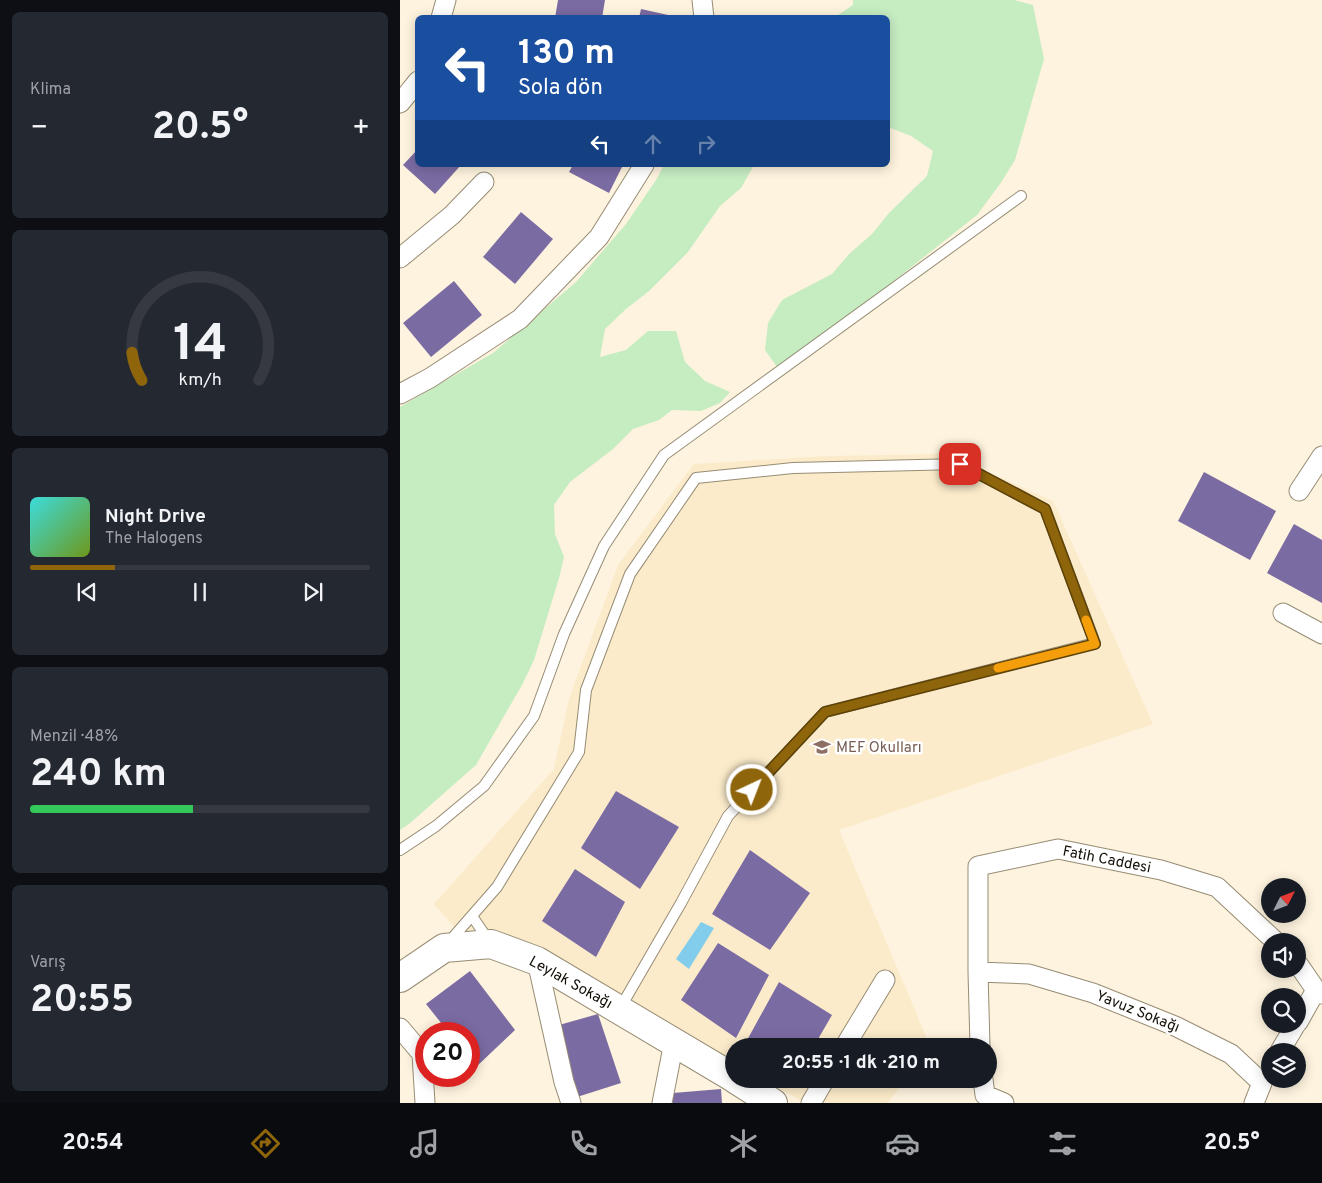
<!DOCTYPE html>
<html lang="tr">
<head>
<meta charset="utf-8">
<style>
  :root { --surface:#171b24; --page:#242831; --text:#f1f3f6; --muted:#9ea1a6; --line:#363941; --accent:#8f650b }
  body { margin:0; font-family:Overpass,sans-serif; background:var(--page); color:var(--text); height:100vh; display:flex; flex-direction:column; font-size:19px; white-space:nowrap }
  * { box-sizing:border-box; margin:0 }
  p { font-size:16px; color:var(--muted) }
  .icon { flex:none; width:28px; height:28px; fill:none; stroke:currentColor; stroke-width:2; stroke-linecap:round; stroke-linejoin:round }
  .map { position:relative; flex:1; overflow:hidden }
  .drawer { display:flex; flex-direction:column; gap:12px; padding:12px; background:#0d0f14; width:400px }
  .drawer>* { flex:none }
  .guide { position:absolute; left:15px; top:15px; width:475px; height:152px; border-radius:8px; box-shadow:0 2px 12px #0003; background:#1a4fa0; color:#fff; overflow:hidden }
  .needle { width:32px; rotate:48deg }
  .tools { position:absolute; left:861px; top:878px; display:grid; gap:10px }
  .tools a { display:grid; place-items:center; width:45px; height:45px; border-radius:50%; background:var(--surface); box-shadow:0 2px 12px #0003; font-size:25px }
  .speed { position:absolute; left:15px; top:1022px; display:flex; gap:10px; font-size:25px; font-weight:700; text-align:center }
  .speed>* { display:grid; place-content:center; width:65px; height:65px; border-radius:50%; background:var(--surface); box-shadow:0 2px 12px #0003; line-height:1 }
  .speed .limit { border:8px solid #d22; background:#fff; color:#111 }
  .pin { position:absolute; display:grid; place-items:center; width:42px; height:42px; color:#fff; margin:-21px; border-radius:10px; box-shadow:0 2px 8px #0006 }
  .me { position:absolute; width:55px; margin:-28px; rotate:43deg; stroke-linejoin:round; filter:drop-shadow(0 0 4px #0008) }
  .turn { display:flex; align-items:center; gap:18px; height:105px; padding:0 20px; font-size:22px }
  .turn .icon { width:65px; height:65px; stroke-width:2.5 }
  .turn b { display:block; font-size:35px; line-height:42px }
  .lanes { display:flex; align-items:center; height:48px; padding:0 20px; background:#0003; justify-content:center; gap:25px; direction:ltr }
  .lanes .off { opacity:.35 }
  .big { font-size:38px; font-weight:700; line-height:1.1 }
  .drawer .tile { flex:1; display:flex; flex-direction:column; justify-content:center; gap:8px; min-width:0; padding:0 18px; border-radius:8px; background:var(--page) }
  .drawer .dial { align-items:center; gap:0 }
  .dial svg { height:130px; overflow:visible; fill:none; stroke:var(--line); stroke-width:7; stroke-linecap:round; text-anchor:middle }
  .dial text { fill:var(--text); stroke:none }
  .song { display:flex; align-items:center; gap:15px }
  .cover { width:60px; height:60px; border-radius:8px; background:linear-gradient(135deg,hsl(180 70% 55%),hsl(80 70% 35%)) }
  .played { height:5px; border-radius:2px; background:linear-gradient(90deg,var(--accent) 25%,var(--line) 25%) }
  .keys { display:flex; justify-content:space-around; direction:ltr }
  .heat { display:flex; justify-content:space-between; align-items:center; font-size:28px; direction:ltr }
  .charge { height:8px; border-radius:4px; background:linear-gradient(90deg,#34c759 48%,var(--line) 0) }
  .trip { position:absolute; left:325px; top:1038px; width:272px; height:50px; border-radius:25px; background:var(--surface); box-shadow:0 2px 12px #0003; font-weight:700; line-height:50px; text-align:center }
  .tabs { display:flex; height:80px; justify-content:space-around; align-items:center; background:#090b0e; color:var(--muted) }
  .tabs .icon { width:35px; height:35px }
  .tabs .on { color:var(--accent) }
  .tabs b { font-size:22px; color:var(--text) }
  main { display:flex; flex:1; min-height:0 }
  .map>svg:first-child { display:block }
  .built { fill:#fbebca }
  .green { fill:#c6ecc2 }
  .water { fill:#83cdec }
  .building { fill:#7b6ba3 }
  .lines { fill:none; stroke-linecap:round; stroke-linejoin:round }
  .lane-casing { stroke:#978c74; stroke-width:12 }
  .street-casing { stroke:#978c74; stroke-width:21 }
  .secondary-casing { stroke:#978c74; stroke-width:30 }
  .lane { stroke:#fff; stroke-width:10 }
  .street { stroke:#fff; stroke-width:19 }
  .secondary { stroke:#fff; stroke-width:28 }
  .route-casing { stroke:#5d4207; stroke-width:12 }
  .route { stroke:#8f650b; stroke-width:9 }
  .slow { stroke:#f59e0b; stroke-width:9 }
  .labels { text-anchor:middle; stroke-width:5; stroke-linejoin:round; paint-order:stroke }
  .education-label { font-size:15px; fill:#785e54; stroke:#fff; text-anchor:start }
  .street-label { font-size:15px; fill:#141008; stroke:#fff }
</style>
</head>
<body>
<main>
<section class="drawer">
<div class="tile"><p>Klima</p>
<div class="heat"><a>−</a><b class="big">20.5°</b><a>+</a></div>
</div>
<div class="tile dial"><svg viewBox="0 0 100 80">
<path d="M14 69A42 42 0 1 1 86 69"/>
<path d="M14 69A42 42 0 0 1 8 52" stroke="#8f650b"/>
<text x="50" y="56" font-size="32" font-weight="700">14</text>
<text x="50" y="72" font-size="11">km/h</text>
</svg></div>
<div class="tile">
<div class="song"><i class="cover"></i><div><b>Night Drive</b><p>The Halogens</p></div></div>
<div class="played"></div>
<div class="keys"><svg class="icon" aria-label="previous" viewBox="0 0 24 24"><path d="M18 5L8 12l10 7zM5 5v14"/></svg><svg class="icon" aria-label="pause" viewBox="0 0 24 24"><path d="M8 5v14M16 5v14"/></svg><svg class="icon" aria-label="next" viewBox="0 0 24 24"><path d="M6 5l10 7-10 7zM19 5v14"/></svg></div>
</div>
<div class="tile"><p>Menzil · 48%</p><b class="big">240 km</b><div class="charge"></div></div>
<div class="tile"><p>Varış</p><b class="big">20:55</b></div>
</section>
<div class="map">
<svg width="922" height="1103" viewBox="0 0 922 1103">
  <rect width="100%" height="100%" fill="#fdf3de"/>
  <path class="built" d="M547,454L653,501L753,724L439,830L530,1046H334V1062L64,938L34,904L154,769L169,699L218,565L294,464L428,456Z
    M363,1079H506L488,1103H405Z"/>
  <path class="green" d="M453,0H614L633,5L644,59L615,160L600,184L577,215L423,337L377,367L365,350L368,323L382,300L432,274L449,254L472,234L489,213L527,176L533,151L511,136L488,127V18L435,17L453,5Z
    M264,165H354L341,188L320,206L288,252L249,291L226,309L205,329L200,357L226,350L248,331H276L285,362L305,381L330,392L320,403L301,411L272,410L259,420L233,429L213,449L170,482L154,505L155,534L164,557L159,578L134,660L122,685L76,765L9,824L0,830V407L93,353L176,282L226,224L256,180Z"/>
  <path class="water" d="M301,922L314,928L289,969L276,959Z"/>
  <path class="building" d="M158,0H205L202,18H155Z
    M241,9L277,17V18H239Z
    M18,149V165H61L35,194L3,165Z
    M173,165H223L209,193L169,172Z
    M121,212L153,239L115,284L83,257Z
    M54,281L82,315L31,357L3,323Z
    M804,472L876,511L850,560L778,521Z
    M894,524L922,540V603L867,573Z
    M216,791L279,827L240,889L181,848Z
    M350,850L410,893L370,950L312,914Z
    M175,869L225,902L196,957L142,921Z
    M318,943L369,975L336,1038L281,1000Z
    M70,971L115,1030L76,1067L69,1058V1034H50L26,1004Z
    M379,982L432,1015L414,1046H353L346,1042Z
    M198,1014L221,1083L177,1097L152,1027Z
    M321,1089L322,1103H273V1093Z"/>
  <g class="lines">
    <g class="lane-casing">
      <path id="lane" d="M0,850L36,826L84,786L134,716L164,634L204,546L264,455L621,196
        M72,916L89,941
        M48,943L97,887L179,752L186,690L230,574L296,478L393,468L560,464L645,509L695,643L425,712L328,816L281,903L219,1010"/>
    </g>
    <g class="street-casing">
      <path id="street" d="M302,0L304,18
        M41,18L46,0
        M0,103L18,81
        M0,258L52,215L84,182
        M0,394L30,378L120,319L199,237L244,165
        M899,491L922,456
        M883,613L922,634
        M137,961L164,1082L171,1103
        M898,964L916,990L922,994
        M578,972L629,974L693,993L775,1026L831,1054L862,1083L854,1103
        M898,1022L916,990
        M0,1028L22,1054L25,1103
        M445,1046L485,980
        M580,1046L578,972V866L658,849L761,870L817,887L875,941
        M880,1051L896,1024
        M583,1079L585,1095L604,1103
        M262,1103L274,1042
        M411,1103L425,1079"/>
    </g>
    <g class="secondary-casing">
      <path id="secondary" d="M0,978L44,948L91,944L137,961L334,1078
        M335,1079L373,1103"/>
    </g>
    <use href="#lane" class="lane"/>
    <use href="#street" class="street"/>
    <use href="#secondary" class="secondary"/>
  </g>
  <g class="lines">
    <g class="route-casing">
      <path id="route" d="M352,790L425,712L695,644L645,509L560,464"/>
    </g>
    <use href="#route" class="route"/>
    <path class="slow" d="M598,668L695,644L686,620"/>
  </g>
  <defs>
    <g id="school-bare" transform="scale(1.35)"><path d="M0-5L7-2L0 1L-7-2ZM-4 1L0 2.5L4 1V4Q0 6-4 4Z" fill="#8d6e63" stroke="#fff" stroke-width="2.5" paint-order="stroke"/></g>
  </defs>
  <g fill-rule="evenodd">
    <use href="#school-bare" x="422" y="747"/>
  </g>
  <g class="labels">
    <g class="education-label">
      <text x="436" y="752">MEF Okulları</text>
    </g>
    <g class="street-label">
      <text transform="translate(707 859) rotate(11)" y="5">Fatih Caddesi</text>
      <text transform="translate(171 982) rotate(29)" y="5">Leylak Sokağı</text>
      <text transform="translate(738 1011) rotate(22)" y="5">Yavuz Sokağı</text>
    </g>
  </g>
</svg>
<div class="tools">
<a><svg class="needle" viewBox="-14 -14 28 28"><path d="M0-13l5 13h-10z" fill="#e53935"/><path d="M0 13l5-13h-10z" fill="#9ea1a6"/></svg></a>
<a><svg class="icon" aria-label="sound" viewBox="0 0 24 24"><path d="M4 9h4l5-4v14l-5-4H4zM17 9q2 3 0 6"/></svg></a>
<a><svg class="icon" aria-label="search" viewBox="0 0 24 24"><circle cx="10" cy="10" r="6"/><path d="M15 15l6 6"/></svg></a>
<a><svg class="icon" aria-label="layers" viewBox="0 0 24 24"><path d="M12 4l9 5-9 5-9-5zM3 14l9 5 9-5"/></svg></a>
</div>
<div class="speed"><div class="limit">20</div></div>
<div class="pin" style="left:560px;top:464px;background:#d93025"><svg class="icon" aria-label="arrive" viewBox="0 0 24 24"><path d="M6 21V4h12l-3 4 3 4H6"/></svg></div>
<svg class="me" style="left:352px;top:790px" viewBox="-20 -20 40 40"><circle r="17" fill="#8f650b" stroke="#fff" stroke-width="3"/><path d="M0-11L8 9 0 5-8 9z" fill="#fff"/></svg>
<div class="trip">20:55 · 1 dk · 210 m</div>
<div class="guide">
<div class="turn"><svg class="icon" aria-label="left" viewBox="0 0 24 24"><path d="M17 20v-9H6M10 6l-5 5 5 5"/></svg><div><b>130 m</b>Sola dön</div></div>
<div class="lanes"><svg class="icon" aria-label="left" viewBox="0 0 24 24"><path d="M17 20v-9H6M10 6l-5 5 5 5"/></svg><svg class="icon off" aria-label="ahead" viewBox="0 0 24 24"><path d="M12 20V5M6 11l6-6 6 6"/></svg><svg class="icon off" aria-label="right" viewBox="0 0 24 24"><path d="M7 20v-9h11M14 6l5 5-5 5"/></svg></div>
</div>
</div>
</main>
<nav class="tabs">
<b>20:54</b>
<svg class="icon on" aria-label="directions" viewBox="0 0 24 24"><path d="M12 3l9 9-9 9-9-9zM9 14v-3h6M13 9l2 2-2 2"/></svg>
<svg class="icon" aria-label="music" viewBox="0 0 24 24"><path d="M9 18V5l10-2v13"/><circle cx="6" cy="18" r="3"/><circle cx="16" cy="16" r="3"/></svg>
<svg class="icon" aria-label="phone" viewBox="0 0 24 24"><path d="M5 4h4l2 5-3 2q2 4 5 5l2-3 5 2v4C11 20 4 13 5 4z"/></svg>
<svg class="icon" aria-label="climate" viewBox="0 0 24 24"><path d="M12 3v18M4 7l16 10M4 17L20 7"/></svg>
<svg class="icon" aria-label="car" viewBox="0 0 24 24"><path d="M5 17H2v-5l4-1 3-4h7l3 4 3 1v5h-3M9 17h6M6 11h13"/><circle cx="7" cy="17" r="2"/><circle cx="17" cy="17" r="2"/></svg>
<svg class="icon" aria-label="filters" viewBox="0 0 24 24"><path d="M4 7h16M4 17h16"/><circle cx="9" cy="7" r="2"/><circle cx="15" cy="17" r="2"/></svg>
<b>20.5°</b>
</nav>
</body>
</html>
